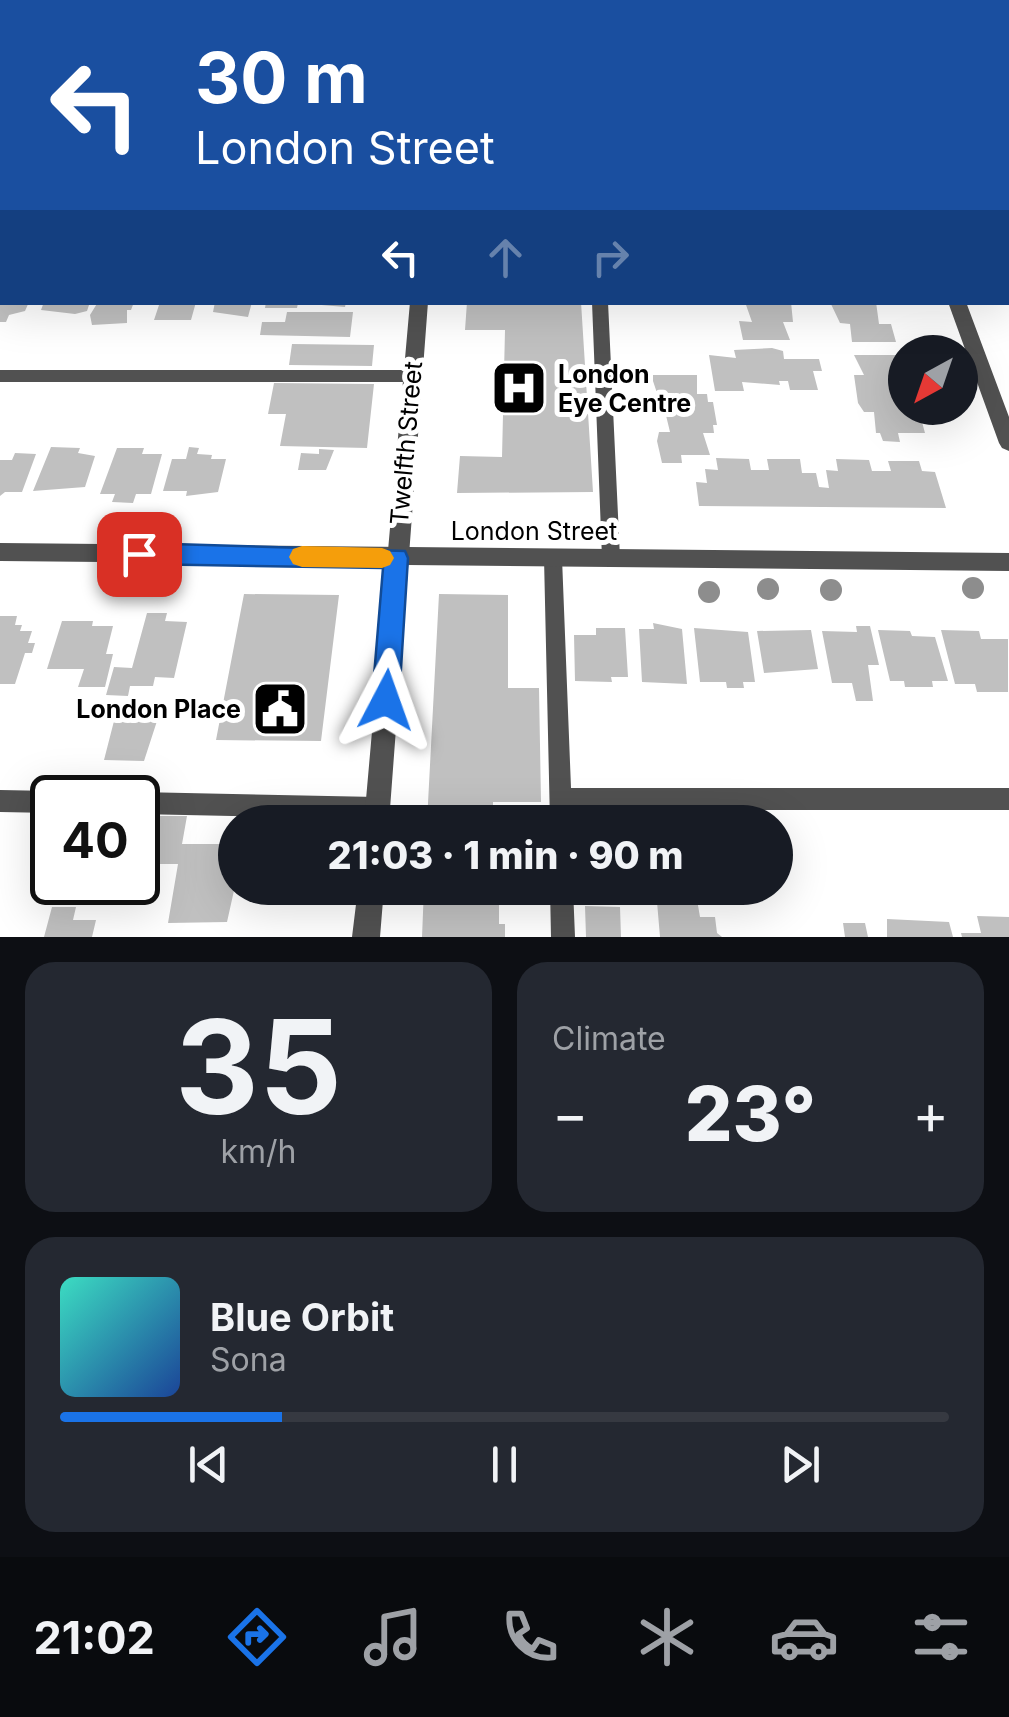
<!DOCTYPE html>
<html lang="en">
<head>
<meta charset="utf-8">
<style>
  :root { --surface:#171b24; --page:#242831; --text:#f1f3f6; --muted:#9ea1a6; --line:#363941; --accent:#1a73e8 }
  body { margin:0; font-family:Inter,sans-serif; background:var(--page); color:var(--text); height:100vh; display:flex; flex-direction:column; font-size:38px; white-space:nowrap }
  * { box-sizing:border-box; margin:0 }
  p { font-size:32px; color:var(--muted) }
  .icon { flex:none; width:55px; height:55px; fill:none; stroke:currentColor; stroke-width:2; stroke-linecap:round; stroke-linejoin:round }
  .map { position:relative; height:937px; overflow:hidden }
  .sheet { display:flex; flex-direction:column; gap:25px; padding:25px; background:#0d0f14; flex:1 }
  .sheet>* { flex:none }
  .guide { position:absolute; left:0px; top:0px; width:1010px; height:305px; box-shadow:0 10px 40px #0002; background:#1a4fa0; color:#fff; overflow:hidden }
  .needle { width:65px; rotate:220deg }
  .controls { position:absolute; left:888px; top:335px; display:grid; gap:20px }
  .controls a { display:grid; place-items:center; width:90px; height:90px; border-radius:50%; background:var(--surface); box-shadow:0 10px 40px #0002; font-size:50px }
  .speed { position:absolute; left:30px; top:775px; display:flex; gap:20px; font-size:50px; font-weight:700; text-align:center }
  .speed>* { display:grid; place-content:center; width:130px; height:130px; border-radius:50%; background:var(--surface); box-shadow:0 10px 40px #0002; line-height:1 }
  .speed .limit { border:5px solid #111; border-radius:15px; background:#fff; color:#111 }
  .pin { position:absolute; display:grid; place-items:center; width:85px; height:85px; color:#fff; margin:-42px; border-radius:20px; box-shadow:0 5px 15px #0006 }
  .me { position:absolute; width:110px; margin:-55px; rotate:4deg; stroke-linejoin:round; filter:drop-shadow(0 0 8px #0008) }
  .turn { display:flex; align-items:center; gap:35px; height:210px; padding:0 30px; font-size:45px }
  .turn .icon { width:130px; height:130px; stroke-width:2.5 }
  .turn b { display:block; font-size:70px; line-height:85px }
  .lanes { display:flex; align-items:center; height:95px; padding:0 30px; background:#0003; justify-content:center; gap:50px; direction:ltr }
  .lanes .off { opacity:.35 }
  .big { font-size:75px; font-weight:800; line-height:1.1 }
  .sheet .card { flex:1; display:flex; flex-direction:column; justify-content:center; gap:15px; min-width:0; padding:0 35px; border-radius:30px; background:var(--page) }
  .sheet .dial { align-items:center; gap:0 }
  .dial b { font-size:130px; line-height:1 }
  .song { display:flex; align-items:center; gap:30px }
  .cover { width:120px; height:120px; border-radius:15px; background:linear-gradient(135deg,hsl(170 70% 55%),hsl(220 70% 35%)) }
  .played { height:10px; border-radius:5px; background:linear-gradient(90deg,var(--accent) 25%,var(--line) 25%) }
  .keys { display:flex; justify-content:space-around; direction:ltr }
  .heat { display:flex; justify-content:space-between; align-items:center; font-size:55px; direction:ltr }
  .sheet .tiles { flex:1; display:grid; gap:25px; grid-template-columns:1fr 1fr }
  .card:last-child { grid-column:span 2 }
  .trip { position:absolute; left:218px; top:805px; width:575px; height:100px; border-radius:50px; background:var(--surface); box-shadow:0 10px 40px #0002; font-weight:800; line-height:100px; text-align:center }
  .tab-bar { display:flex; height:160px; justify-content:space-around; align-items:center; background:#090b0e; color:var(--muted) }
  .tab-bar .icon { width:70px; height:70px }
  .tab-bar .selected { color:var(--accent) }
  .tab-bar b { font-size:45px; color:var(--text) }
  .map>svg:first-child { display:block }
  .building { fill:#c0c0c0 }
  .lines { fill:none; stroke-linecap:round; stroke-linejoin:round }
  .service { fill:#515151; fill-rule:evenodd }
  .minor { fill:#515151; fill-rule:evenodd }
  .tertiary { fill:#515151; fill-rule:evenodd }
  .tree { fill:#8d8d8d }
  .route { fill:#1a73e8; stroke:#114b97; stroke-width:2.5 }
  .slow { fill:#f59e0b }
  .labels { text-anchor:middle; stroke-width:10; stroke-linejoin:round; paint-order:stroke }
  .poi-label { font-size:25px; font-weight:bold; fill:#000; stroke:#fff; text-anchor:start }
  .street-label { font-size:25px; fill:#000; stroke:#fff }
</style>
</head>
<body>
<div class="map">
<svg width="1009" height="937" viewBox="0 0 1009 937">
  <rect width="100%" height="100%" fill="#fff"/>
  <path class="building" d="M0,302H29L25,311L9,315L6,322H0Z
    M44,302H90L87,311L75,314L41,310Z
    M98,302H134L131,310H127V323L92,325L90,315Z
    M160,302H196L191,320H154Z
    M215,302H252L248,317L213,312Z
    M266,302H346L345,307L298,303L297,308H265Z
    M467,302H581L593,492L457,493L460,456L502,457L505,330H465Z
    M745,302H791L793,322H783L790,340H743L739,321L752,322Z
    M830,302H876L879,324H891L896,342H852L850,324L840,323Z
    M287,312H353L350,337L260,335L262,322H285Z
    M292,344L374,345L372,366L289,365Z
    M772,348L783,351L784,359H819L822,371H813L818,390H790L788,381H779L780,385L742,382L744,391H715L709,355L736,358L734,350Z
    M854,355H902L905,375H895L897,383H901L906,411H919L925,433H898L900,442L883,441L880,433H876L874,412H864L858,403L854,375H864Z
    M651,375H697V394H707L708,402H713L717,425H713L714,433H703L710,455H681L682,463H662L657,441L659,432H670L663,403H667L666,396L657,393Z
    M274,383L374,384L367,448L280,446L286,414H268Z
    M51,447L80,448L78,453L95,456L85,487L33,491Z
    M189,447L199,448L197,454L212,455L211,459H226L218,492L186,496L187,491H163L172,459H186Z
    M117,448H144L142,454H162L151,494H136L133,503L112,502L115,494H100Z
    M319,449L334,450L326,470H298L301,453L319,454Z
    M15,453L36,454L22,492H5L0,496V460H12Z
    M716,458L749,459L751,470H769L767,459H800L802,473H816L819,487L829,488L826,470L838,471L836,459L869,460L872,471H891L888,461H919L922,471L935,472L946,508L699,506L696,482L707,483L705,469L718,470Z
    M244,594L339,595L321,741L216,740Z
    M439,594L508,595V688H539L541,802H493V822H427Z
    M147,613H167L165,621L187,622L174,678L155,677L153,686H130L128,696L106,695L114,667L132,668Z
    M0,616H17L15,625H22L20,631H32L28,643H35L32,653H25L15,684H0Z
    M62,621H93L92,626H113L106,654H113L105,687H78L84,669H47Z
    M653,623L682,629L687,684L642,682L639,629H654Z
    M856,626H870L879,665H868L873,701H856L852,683H832L822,631L857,632Z
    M596,628H625L628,677H611L612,682L575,681L574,635H596Z
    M694,628L748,632L755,682H743L744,688H727L726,682H700Z
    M811,630L818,669L764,673L757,631Z
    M878,630L910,631L912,636L935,637L948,681H932L933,687H905L904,681H890Z
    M941,630L979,631L981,639H1008V692H977L975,684H955Z
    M114,721H157L144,761L104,760Z
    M241,815H298L297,822H240Z
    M158,816H187L182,844H231L235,834V886L227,922L168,923L178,864H148Z
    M424,888H499V924H505V937H422Z
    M661,888H695L700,917H715L717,933L722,937H660L656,890Z
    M585,906L620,907L621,937H586Z
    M52,907H76L73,920H96L92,937H44Z
    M977,916L1009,917V937H962L961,933H981Z
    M887,919L949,922L953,937H887Z
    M843,923H865L868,937H845Z"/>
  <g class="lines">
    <path class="service" d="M0,122H2V130H0Z
      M1008,132H1009V140H1008Z
      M592,302H608L620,558L618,564L611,566L604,564L602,558Z
      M0,370H411L419,376L411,382H0Z
      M553,550L560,552L562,558L571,788H1009V810H572V822H550L544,558L546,552Z
      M0,790L52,791L61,798H52V813L0,812Z
      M138,792L377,797L385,800L388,808L385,816L377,819L138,814V798H129Z
      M550,888H573L575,937H551Z"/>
    <path class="minor" d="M836,0H848L849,2H837Z
      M0,34H2V42H0Z
      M1008,40H1009V48H1008Z
      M0,230H2V240H0Z
      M948,302H966L1009,417V451L1002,448L999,443Z
      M0,543L1009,553V571L0,561Z"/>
    <path class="tertiary" d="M440,0H452V2H440Z
      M410,302H428L389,822H364Z
      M358,888H384L380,937H352Z"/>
  </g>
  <g class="tree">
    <circle cx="973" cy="588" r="11"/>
    <circle cx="768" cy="589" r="11"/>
    <circle cx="831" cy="590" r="11"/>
    <circle cx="709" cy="592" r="11"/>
  </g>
  <path class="route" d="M139,543L405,551L408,558L399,700L395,709L386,713L376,709L372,700L383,568L139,564L131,561L127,554L131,546Z"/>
  <path class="slow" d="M302,546L382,548L390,551L394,558L390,565L382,568L302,567L293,564L289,557L293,549Z"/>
  <defs>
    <g id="hospital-square" transform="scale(2.875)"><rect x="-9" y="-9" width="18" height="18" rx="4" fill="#000" stroke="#fff"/><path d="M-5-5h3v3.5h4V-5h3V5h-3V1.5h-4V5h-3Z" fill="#fff"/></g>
    <g id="civic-square" transform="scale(2.875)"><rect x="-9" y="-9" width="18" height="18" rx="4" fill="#000" stroke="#fff"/><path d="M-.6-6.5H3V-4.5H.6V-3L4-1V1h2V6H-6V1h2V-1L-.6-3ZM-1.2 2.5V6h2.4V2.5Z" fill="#fff"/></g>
  </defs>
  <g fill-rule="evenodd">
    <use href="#hospital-square" x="519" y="388"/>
    <use href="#civic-square" x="280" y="709"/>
  </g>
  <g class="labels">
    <g class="poi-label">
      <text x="558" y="383">London<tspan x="558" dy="29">Eye Centre</tspan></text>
      <text x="241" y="718" text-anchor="end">London Place</text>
    </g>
    <g class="street-label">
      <text transform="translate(406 443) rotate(-85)" y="9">Twelfth Street</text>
      <text x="534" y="540">London Street</text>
    </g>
  </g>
</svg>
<div class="controls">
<a><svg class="needle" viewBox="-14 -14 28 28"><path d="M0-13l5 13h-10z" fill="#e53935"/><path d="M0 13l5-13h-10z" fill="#9ea1a6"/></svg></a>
</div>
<div class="speed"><div class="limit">40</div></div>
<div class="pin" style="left:139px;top:554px;background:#d93025"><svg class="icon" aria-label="arrive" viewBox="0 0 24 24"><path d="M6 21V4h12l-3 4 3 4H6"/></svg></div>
<svg class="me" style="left:386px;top:700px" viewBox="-20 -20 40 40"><path d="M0-17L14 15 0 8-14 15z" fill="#1a73e8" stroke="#fff" stroke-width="4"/></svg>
<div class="trip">21:03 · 1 min · 90 m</div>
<div class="guide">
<div class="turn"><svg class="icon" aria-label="left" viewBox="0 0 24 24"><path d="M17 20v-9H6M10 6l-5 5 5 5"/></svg><div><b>30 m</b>London Street</div></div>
<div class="lanes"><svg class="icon" aria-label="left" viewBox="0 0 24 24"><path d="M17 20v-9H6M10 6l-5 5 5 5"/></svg><svg class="icon off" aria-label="ahead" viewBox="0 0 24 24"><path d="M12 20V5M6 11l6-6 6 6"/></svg><svg class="icon off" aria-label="right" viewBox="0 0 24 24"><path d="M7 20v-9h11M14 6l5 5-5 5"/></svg></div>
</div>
</div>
<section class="sheet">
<div class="tiles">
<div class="card dial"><b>35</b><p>km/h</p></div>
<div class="card"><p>Climate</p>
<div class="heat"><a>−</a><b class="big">23°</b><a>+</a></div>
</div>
<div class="card">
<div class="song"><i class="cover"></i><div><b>Blue Orbit</b><p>Sona</p></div></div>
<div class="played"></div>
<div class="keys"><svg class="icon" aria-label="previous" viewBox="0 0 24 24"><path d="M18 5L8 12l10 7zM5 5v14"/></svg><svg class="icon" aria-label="pause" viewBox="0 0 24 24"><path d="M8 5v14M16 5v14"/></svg><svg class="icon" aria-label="next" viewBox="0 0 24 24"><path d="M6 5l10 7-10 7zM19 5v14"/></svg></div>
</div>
</div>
</section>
<nav class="tab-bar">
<b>21:02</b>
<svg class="icon selected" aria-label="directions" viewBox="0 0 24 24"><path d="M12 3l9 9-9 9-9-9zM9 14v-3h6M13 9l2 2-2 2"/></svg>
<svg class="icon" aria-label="music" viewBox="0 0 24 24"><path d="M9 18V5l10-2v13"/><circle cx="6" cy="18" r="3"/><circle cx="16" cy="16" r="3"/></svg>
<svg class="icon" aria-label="phone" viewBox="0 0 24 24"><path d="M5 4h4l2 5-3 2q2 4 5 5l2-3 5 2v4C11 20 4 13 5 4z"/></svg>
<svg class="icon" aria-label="climate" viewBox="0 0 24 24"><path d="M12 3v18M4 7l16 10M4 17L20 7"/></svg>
<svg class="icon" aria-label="car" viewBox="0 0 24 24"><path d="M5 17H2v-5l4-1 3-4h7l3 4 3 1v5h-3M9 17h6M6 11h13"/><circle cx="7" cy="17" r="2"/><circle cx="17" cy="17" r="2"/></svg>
<svg class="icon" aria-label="filters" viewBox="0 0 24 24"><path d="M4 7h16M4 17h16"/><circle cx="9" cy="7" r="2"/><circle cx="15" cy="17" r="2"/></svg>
</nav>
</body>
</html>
